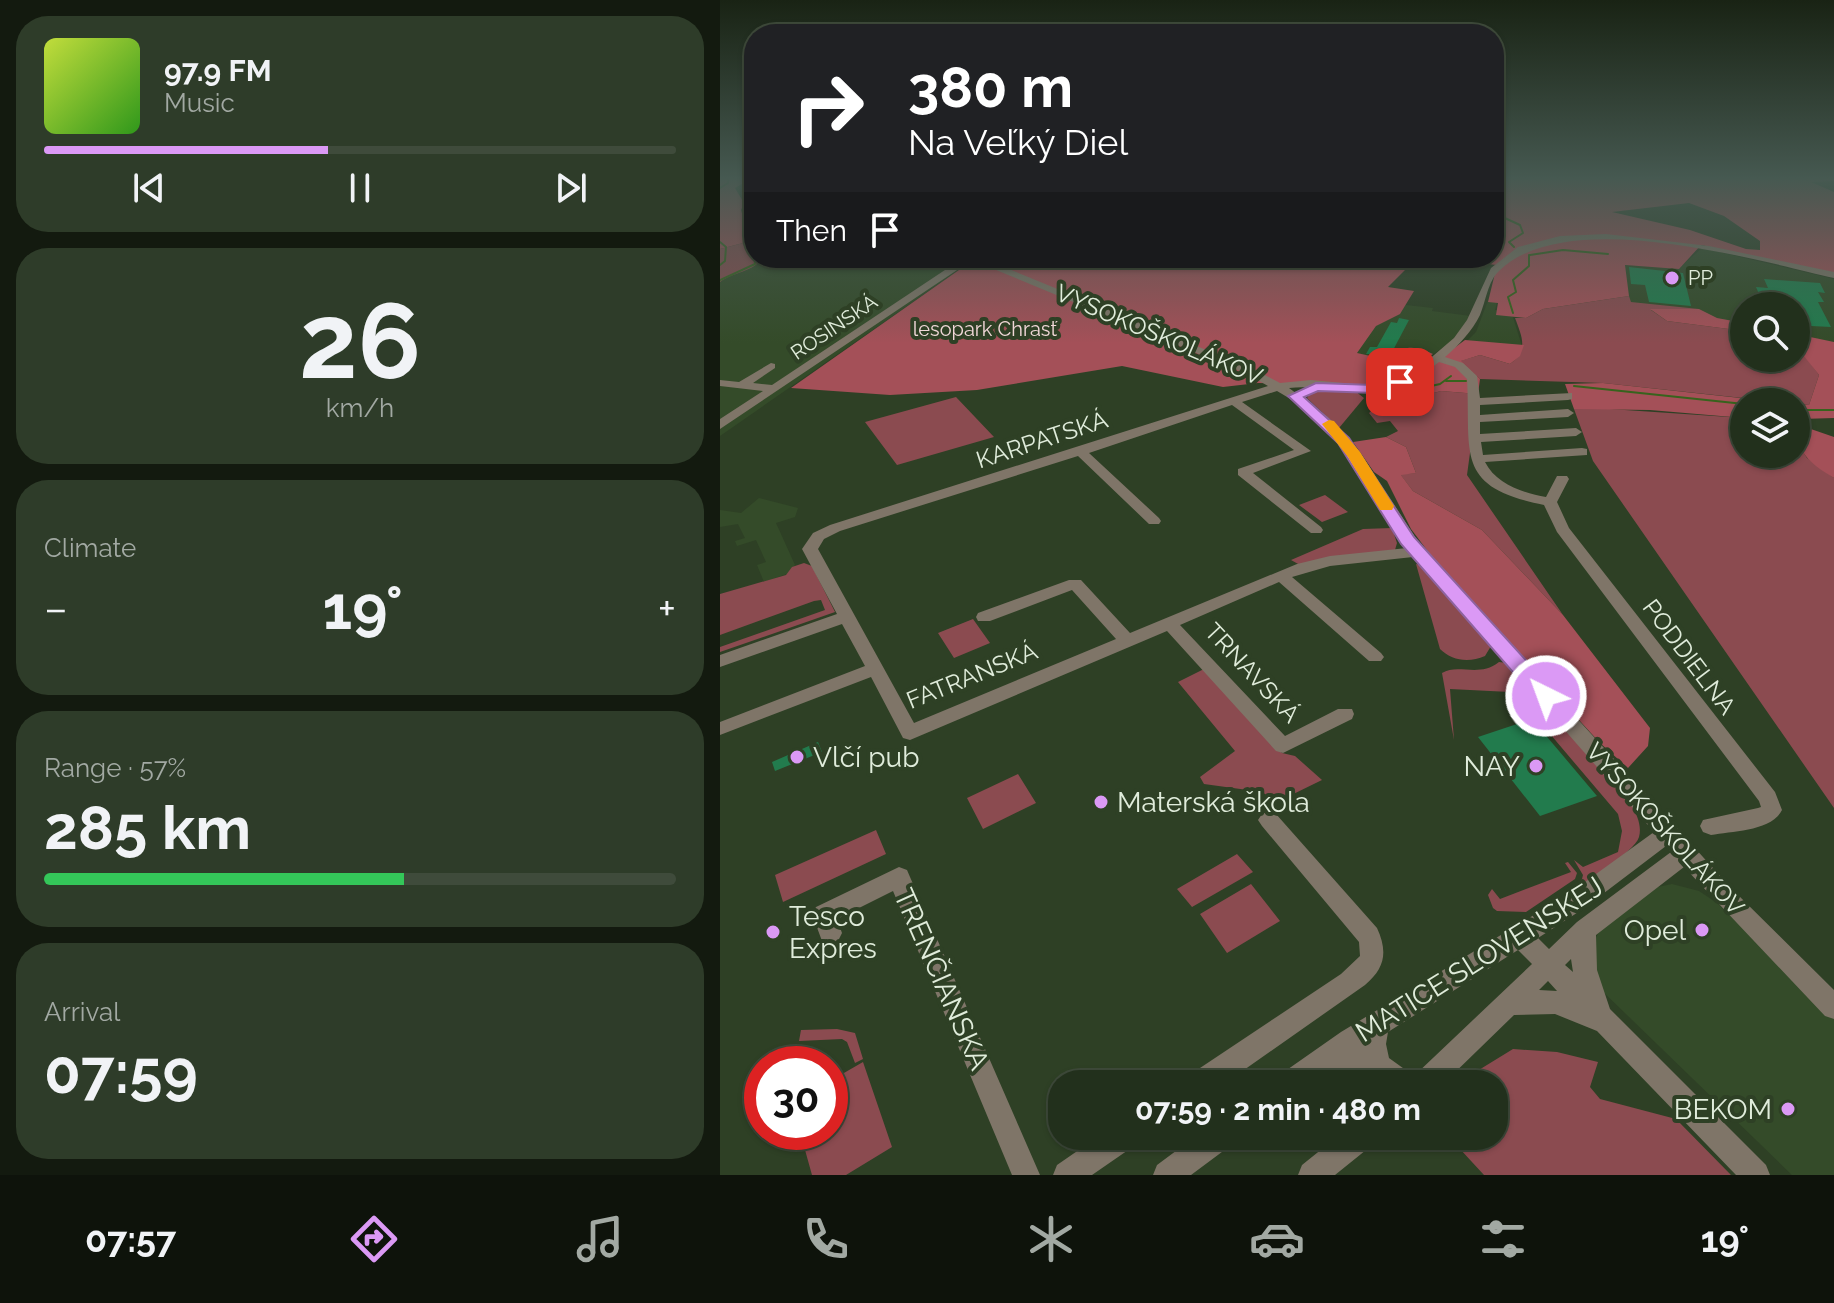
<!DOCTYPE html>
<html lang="en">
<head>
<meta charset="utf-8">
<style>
  :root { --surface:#22301c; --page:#2e3c29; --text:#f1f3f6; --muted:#a2a9a3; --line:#3f4b3b; --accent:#db99f5 }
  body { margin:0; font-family:Raleway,sans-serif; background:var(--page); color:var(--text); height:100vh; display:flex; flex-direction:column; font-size:30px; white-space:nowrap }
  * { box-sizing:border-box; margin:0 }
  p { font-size:26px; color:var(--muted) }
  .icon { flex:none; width:44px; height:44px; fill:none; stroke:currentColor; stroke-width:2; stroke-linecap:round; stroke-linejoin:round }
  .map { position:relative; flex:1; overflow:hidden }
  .details { display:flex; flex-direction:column; gap:16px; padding:16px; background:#131a0f; width:720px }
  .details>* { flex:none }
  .guide { position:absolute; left:24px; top:24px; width:760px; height:244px; border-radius:32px; box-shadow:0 2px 6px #0004,0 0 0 2px var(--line); background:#202124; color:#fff; overflow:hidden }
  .controls { position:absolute; left:1010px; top:292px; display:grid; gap:16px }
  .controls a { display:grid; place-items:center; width:80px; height:80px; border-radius:50%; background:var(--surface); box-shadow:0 2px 6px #0004,0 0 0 2px var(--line); font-size:40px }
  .speed { position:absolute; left:24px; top:1046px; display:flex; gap:16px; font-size:40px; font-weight:700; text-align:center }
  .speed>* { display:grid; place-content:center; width:104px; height:104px; border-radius:50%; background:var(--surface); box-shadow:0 2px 6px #0004,0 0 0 2px var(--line); line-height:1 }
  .speed .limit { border:12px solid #d22; background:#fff; color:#111 }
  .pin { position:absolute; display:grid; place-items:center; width:68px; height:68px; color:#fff; margin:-34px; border-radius:16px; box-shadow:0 4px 12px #0006 }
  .me { position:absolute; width:88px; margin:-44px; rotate:318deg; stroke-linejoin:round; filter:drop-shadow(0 0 6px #0008) }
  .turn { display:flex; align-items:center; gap:28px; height:168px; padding:0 32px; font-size:36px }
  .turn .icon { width:104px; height:104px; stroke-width:2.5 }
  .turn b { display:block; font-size:56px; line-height:68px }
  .then { display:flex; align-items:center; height:76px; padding:0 32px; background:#0003; gap:16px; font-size:30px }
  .big { font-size:60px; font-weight:700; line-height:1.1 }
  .details .widget { flex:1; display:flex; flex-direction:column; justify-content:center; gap:12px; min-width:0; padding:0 28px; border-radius:32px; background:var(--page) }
  .details .dial { align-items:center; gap:0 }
  .dial b { font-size:104px; line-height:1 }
  .song { display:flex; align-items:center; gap:24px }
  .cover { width:96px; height:96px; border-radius:12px; background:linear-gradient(135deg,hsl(70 70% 55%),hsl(110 70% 35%)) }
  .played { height:8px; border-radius:4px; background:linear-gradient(90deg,var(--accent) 45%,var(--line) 45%) }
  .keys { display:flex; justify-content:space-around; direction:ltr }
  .heat { display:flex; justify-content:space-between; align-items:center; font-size:44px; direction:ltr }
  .charge { height:12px; border-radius:6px; background:linear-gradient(90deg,#34c759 57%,var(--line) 0) }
  .trip { position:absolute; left:328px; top:1070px; width:460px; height:80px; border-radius:32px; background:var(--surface); box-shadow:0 2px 6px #0004,0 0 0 2px var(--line); font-weight:700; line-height:80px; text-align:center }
  .tab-bar { display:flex; height:128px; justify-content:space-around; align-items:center; background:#0e130b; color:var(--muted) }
  .tab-bar .icon { width:56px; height:56px }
  .tab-bar .active { color:var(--accent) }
  .tab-bar b { font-size:36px; color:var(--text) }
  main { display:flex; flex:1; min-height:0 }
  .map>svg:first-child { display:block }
  .built { fill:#344b29 }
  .green { fill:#8b4b50 }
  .forest { fill:#a45058; fill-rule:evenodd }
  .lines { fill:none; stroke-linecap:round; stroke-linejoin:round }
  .stream { stroke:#37631d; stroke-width:2 }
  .building { fill:#227b4d }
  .minor { fill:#7f7568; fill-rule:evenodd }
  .route { fill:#db99f5; stroke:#8e639f; stroke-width:2 }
  .slow { fill:#f59e0b }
  .poi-dot { fill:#db99f5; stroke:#2e4025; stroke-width:3 }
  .labels { text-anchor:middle; stroke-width:8; stroke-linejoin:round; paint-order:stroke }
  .far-poi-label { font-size:20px; fill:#e0ecdb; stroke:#2e4025; text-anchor:start }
  .far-street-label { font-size:20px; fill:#e0ecdb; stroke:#2e4025 }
  .far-park-label { font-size:20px; fill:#f1d7d8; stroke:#2e4025 }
  .street-label { font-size:24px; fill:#e0ecdb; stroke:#2e4025 }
  .near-poi-label { font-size:28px; fill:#e0ecdb; stroke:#2e4025; text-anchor:start }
  .near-street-label { font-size:28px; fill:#e0ecdb; stroke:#2e4025 }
</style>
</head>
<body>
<main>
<section class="details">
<div class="widget">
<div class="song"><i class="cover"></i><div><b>97.9 FM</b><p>Music</p></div></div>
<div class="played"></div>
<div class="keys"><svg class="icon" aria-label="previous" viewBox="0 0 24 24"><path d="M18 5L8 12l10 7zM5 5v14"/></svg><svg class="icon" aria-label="pause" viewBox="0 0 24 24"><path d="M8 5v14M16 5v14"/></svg><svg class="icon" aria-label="next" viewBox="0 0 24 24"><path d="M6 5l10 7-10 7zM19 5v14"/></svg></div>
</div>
<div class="widget dial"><b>26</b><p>km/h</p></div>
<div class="widget"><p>Climate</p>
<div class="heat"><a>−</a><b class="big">19°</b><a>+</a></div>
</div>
<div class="widget"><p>Range · 57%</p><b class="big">285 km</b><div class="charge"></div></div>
<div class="widget"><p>Arrival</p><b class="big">07:59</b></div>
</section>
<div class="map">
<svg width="1114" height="1175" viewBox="0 0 1114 1175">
  <rect width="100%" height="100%" fill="#2e4025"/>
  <path class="built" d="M982,248L1114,279V343L1076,335V306H1024V327L896,312L904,265L959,268Z
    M34,258H256L0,436V272Z
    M769,298L778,299L775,310L791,311L802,346L747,341L756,332Z
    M658,302L713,308L712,311L751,316L735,339L701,363L623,353Z
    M39,498L78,508L75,517L56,523L75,565L67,574L44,582L37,565L46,562L36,540L17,546L15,541L25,538L18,524L0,527V510L21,513Z
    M952,884L979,891L997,903L1114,1017V1175H1072L873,982L870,951L879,931L938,887Z"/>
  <path class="green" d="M23,243L34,245V258H42C34,272 13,272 0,282V249Z
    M909,296L911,302L979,309L931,310L947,321L1024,331V358H1076V346L1080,349L1099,375L1089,405L883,383L760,379L740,361L760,355L790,364C809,350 802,337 795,318H806L823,309Z
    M606,389L635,391L644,398L619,428L587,398L591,392Z
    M721,391L758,394L747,475L843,615L762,530L693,491L680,474L696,473L686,447L666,437L678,431L670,421L657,423L649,413L665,399L680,402Z
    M236,397L274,437L177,465L145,422Z
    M875,408L1024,418V454H1076V441L1087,458L1114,478V808L873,461L854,409Z
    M605,495L628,512L602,522L579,505Z
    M672,528L677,543L675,550L580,565L571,560L643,529Z
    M84,563L92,566L115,612L0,652V647L105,610L101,600L94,601L0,635V594L66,575L72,567Z
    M696,564L701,565L770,640L771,646L765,656C749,663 732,661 720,649Z
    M253,619L270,643L234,658L218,633Z
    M779,662L787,663L912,806C917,815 922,826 919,837C914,853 865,881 850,893L848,889L862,879L863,875L854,860L863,867L898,852L902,831L898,814L802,701L790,692L730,689L734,740L722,673C738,663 759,678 779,662Z
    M486,668L562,753L575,756L602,780L557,802L542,792L484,784L480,777L515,751L458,682Z
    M298,774L316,803L263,829L247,798Z
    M156,830L166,854L63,902L55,875Z
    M517,854L533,872L472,907L457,889Z
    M848,862L857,873L855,879L806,912L777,911L773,908L768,895L772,889L780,899L851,872L845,863Z
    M531,884L560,921L507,953L480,914Z
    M81,1030L117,1029L135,1033L143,1059L135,1063L127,1042L122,1039L79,1041Z
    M793,1049L837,1052L878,1062L870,1087L880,1099L956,1119L1011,1175H764L728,1136H774V1084H736Z
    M143,1062L172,1147L126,1175H92L80,1132H110V1081Z"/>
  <path class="forest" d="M0,179H30L15,188L24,203L21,210L28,235L23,243L0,249Z
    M774,179H1114V181L1091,182L1114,192V273L981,245L959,269L905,265L909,296L823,309L806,318L776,315L778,303L768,302L777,265L714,258H774ZM969,203L1004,216L1040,241V250L1026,249L970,230L892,212Z
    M256,258H697L668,287L694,291L680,314L656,326L637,353L655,357L674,356C686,343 699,348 713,354L673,381L656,386L538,383L503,387L402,366L257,390L170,395L71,388Z
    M930,309H979L997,318L1024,323V331L947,321Z
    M1076,334L1114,342V418L1081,419L1085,427L1114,437V478C1076,455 1076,445 1076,404L1089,405L1099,375L1076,346Z
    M745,340L804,345L800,356L790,364L760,355L741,361L760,379L758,394L721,391L680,402L665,399Z
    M883,383L1057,402H1024V418L930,410L854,409L845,384Z
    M666,437L686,447L696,473L681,475L693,491L762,530L843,615L930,728L928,746L908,768L880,743L722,570L691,529L667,481L654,472L633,442Z"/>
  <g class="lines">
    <path class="stream" d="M0,188L8,183V179
      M774,213L800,225L803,233L789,242L794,247
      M0,242L6,247L5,261L0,265
      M810,255L843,250L888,254
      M0,280L35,264L34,256
      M793,313L788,297L796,292L793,280L809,266V255
      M726,381H746
      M854,386L1024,404
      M672,395L720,384L731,376
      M1076,410H1114"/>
  </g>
  <path class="building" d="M909,267L963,273L971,306L929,302L925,285L911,284Z
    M1044,279L1100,283L1105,293L1098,292L1104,302H1098L1111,327L1091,326L1086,316L1076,315V306H1044L1036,287L1048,288Z
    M679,318L689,320L671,354H646L650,347H657L671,322L677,323Z
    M812,719L877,796L820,816L758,737Z
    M98,742L102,752L55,771L52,762Z"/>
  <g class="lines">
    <path class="minor" d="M886,234L989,246L1114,272V278C1031,259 846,205 779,271C768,281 766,301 760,315C752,331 739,345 725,357L743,363L757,376L760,398L852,393V399L848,400L760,405V415L848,409L854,413L848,417L760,422V434L856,428L862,432L856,436L761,442L763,455L862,448L867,449V455L765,462C776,484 803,493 826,497L837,476H847L849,479L837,502L849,528L1055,792L1062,810C1052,831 1012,831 991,835L983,832L980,826L983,820L1038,808L1041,807L1039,801L837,532L824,505C734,487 751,454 747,379L735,367L719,362C690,385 663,396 626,391C607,389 588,386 569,388L608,417L640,452L703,549L1013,890L1114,990V1019L1105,1016L964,867L876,935L877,970L890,1009L1046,1165L1050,1175H1016L877,1031L835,1014L794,1015L723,1084H639L630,1076L617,1075L602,1078L593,1084H558L561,1074L621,1032L847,895L934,832L693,557L610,566L572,577L661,653L664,657L661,661H649L559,582L460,625L565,736L618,709H632L634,714L632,719L563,753L556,751L447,631L190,740L183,738L151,677L0,735V722L145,666L122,624L0,667V655L117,614L82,549L93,533L110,525L548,386L527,374L252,260L0,429V419L43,391L0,386V380L19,382L51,363L55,364V368L33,383L52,385L243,258H262L535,370L560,383L591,380L656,386L676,380L700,367L734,338L747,320L771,268L798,247L840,236ZM557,391C619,425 651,491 687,548L610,556L577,564L410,633L361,580H349L258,613L256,617L258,621H270L352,590L396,639L194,723L98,549L104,539L120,531L358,456L429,524H439L441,521L439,518L369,453L512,405L574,450L518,469V475L591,533H601L603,530L601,527L533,473L591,451L522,402ZM946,846L951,852L857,922L829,949L818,938L863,909ZM798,950L812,964L694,1076L669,1058L666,1044L668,1032ZM851,959L853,972L845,965ZM828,981L837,991L819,990Z
      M549,811L556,814L657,928C668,952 665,968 645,985L504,1084H468L471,1074L621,974L640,956L639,942L542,826L538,820L542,814Z
      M179,867L187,870L190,877L320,1175H292L173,891L117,919L122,933L118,941L110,944L102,941L92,914L96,907Z
      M379,1136H418L414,1146L372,1175H333L337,1165Z
      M476,1136H514L510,1146L471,1175H433L437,1165Z
      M618,1136H655L651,1146L615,1175H578L582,1165Z"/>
  </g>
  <linearGradient id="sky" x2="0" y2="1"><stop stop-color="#192314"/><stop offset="0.52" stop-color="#465951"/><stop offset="1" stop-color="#465951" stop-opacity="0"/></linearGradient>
  <rect width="1114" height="343" fill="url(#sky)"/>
  <path class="route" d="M680,378L684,379V385L655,393L598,391L584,397L629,438L694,537L834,691L837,696L834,702H819L681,544L618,443L568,396L596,383L654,385Z"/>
  <path class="slow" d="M609,420L614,421L640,452L674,506L672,510H660L628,457L602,424Z"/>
  <g class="poi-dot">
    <circle cx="952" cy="278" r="8"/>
    <circle cx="77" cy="757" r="8"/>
    <circle cx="816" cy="766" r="8"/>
    <circle cx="381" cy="802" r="8"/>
    <circle cx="982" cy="930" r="8"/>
    <circle cx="53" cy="932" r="8"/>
    <circle cx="1068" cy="1109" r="8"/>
  </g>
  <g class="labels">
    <g class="far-poi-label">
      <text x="968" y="285">PP</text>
    </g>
    <g class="far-street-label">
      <text transform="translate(114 327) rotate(-34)" y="7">ROSINSKÁ</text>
    </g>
    <g class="far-park-label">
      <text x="265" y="336">lesopark Chrasť</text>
    </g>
    <g class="street-label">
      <text transform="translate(439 335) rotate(23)" y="8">VYSOKOŠKOLÁKOV</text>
      <text transform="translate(322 440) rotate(-18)" y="8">KARPATSKÁ</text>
      <text transform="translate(969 657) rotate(53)" y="8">PODDIELNA</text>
      <text transform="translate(532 673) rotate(47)" y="8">TRNAVSKÁ</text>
      <text transform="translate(252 676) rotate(-22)" y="8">FATRANSKÁ</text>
      <text transform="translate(945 829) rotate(48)" y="8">VYSOKOŠKOLÁKOV</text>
    </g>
    <g class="near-poi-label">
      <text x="93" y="767">Vlčí pub</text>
      <text x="800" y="776" text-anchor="end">NAY</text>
      <text x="397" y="812">Materská škola</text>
      <text x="69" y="926">Tesco<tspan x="69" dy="32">Expres</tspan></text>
      <text x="966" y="940" text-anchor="end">Opel</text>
      <text x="1052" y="1119" text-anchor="end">BEKOM</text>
    </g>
    <g class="near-street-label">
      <text transform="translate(759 959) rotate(-32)" y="10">MATICE SLOVENSKEJ</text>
      <text transform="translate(222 979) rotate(66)" y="10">TRENČIANSKA</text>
    </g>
  </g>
</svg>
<div class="controls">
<a><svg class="icon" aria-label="search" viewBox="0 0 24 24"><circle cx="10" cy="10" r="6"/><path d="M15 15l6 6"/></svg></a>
<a><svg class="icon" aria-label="layers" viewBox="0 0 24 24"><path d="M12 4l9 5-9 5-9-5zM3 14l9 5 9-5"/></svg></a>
</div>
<div class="speed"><div class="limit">30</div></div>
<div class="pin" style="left:680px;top:382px;background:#d93025"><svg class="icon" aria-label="arrive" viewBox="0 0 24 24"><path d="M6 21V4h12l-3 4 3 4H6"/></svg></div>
<svg class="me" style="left:826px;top:696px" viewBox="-20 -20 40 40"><circle r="17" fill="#db99f5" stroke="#fff" stroke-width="3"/><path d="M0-11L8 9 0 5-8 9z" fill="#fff"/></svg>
<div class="trip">07:59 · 2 min · 480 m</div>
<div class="guide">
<div class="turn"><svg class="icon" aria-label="right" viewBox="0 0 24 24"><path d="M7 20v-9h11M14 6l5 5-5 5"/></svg><div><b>380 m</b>Na Veľký Diel</div></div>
<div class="then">Then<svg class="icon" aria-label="arrive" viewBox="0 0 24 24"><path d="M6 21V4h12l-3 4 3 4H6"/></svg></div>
</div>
</div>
</main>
<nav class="tab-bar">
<b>07:57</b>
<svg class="icon active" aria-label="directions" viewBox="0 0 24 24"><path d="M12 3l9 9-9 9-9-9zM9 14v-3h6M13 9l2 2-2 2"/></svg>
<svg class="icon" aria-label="music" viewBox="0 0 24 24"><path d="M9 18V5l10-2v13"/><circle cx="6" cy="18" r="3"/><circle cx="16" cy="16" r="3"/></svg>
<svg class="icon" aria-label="phone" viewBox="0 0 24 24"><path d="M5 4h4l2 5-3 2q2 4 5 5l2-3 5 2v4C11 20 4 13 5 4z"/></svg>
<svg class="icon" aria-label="climate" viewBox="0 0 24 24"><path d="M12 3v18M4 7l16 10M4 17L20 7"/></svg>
<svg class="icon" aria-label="car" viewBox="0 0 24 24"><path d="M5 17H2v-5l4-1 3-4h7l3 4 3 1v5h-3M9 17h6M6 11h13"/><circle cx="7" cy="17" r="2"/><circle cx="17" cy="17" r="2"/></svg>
<svg class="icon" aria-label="filters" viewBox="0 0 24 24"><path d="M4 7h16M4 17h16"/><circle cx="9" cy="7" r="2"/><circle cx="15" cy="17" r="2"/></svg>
<b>19°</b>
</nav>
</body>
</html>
